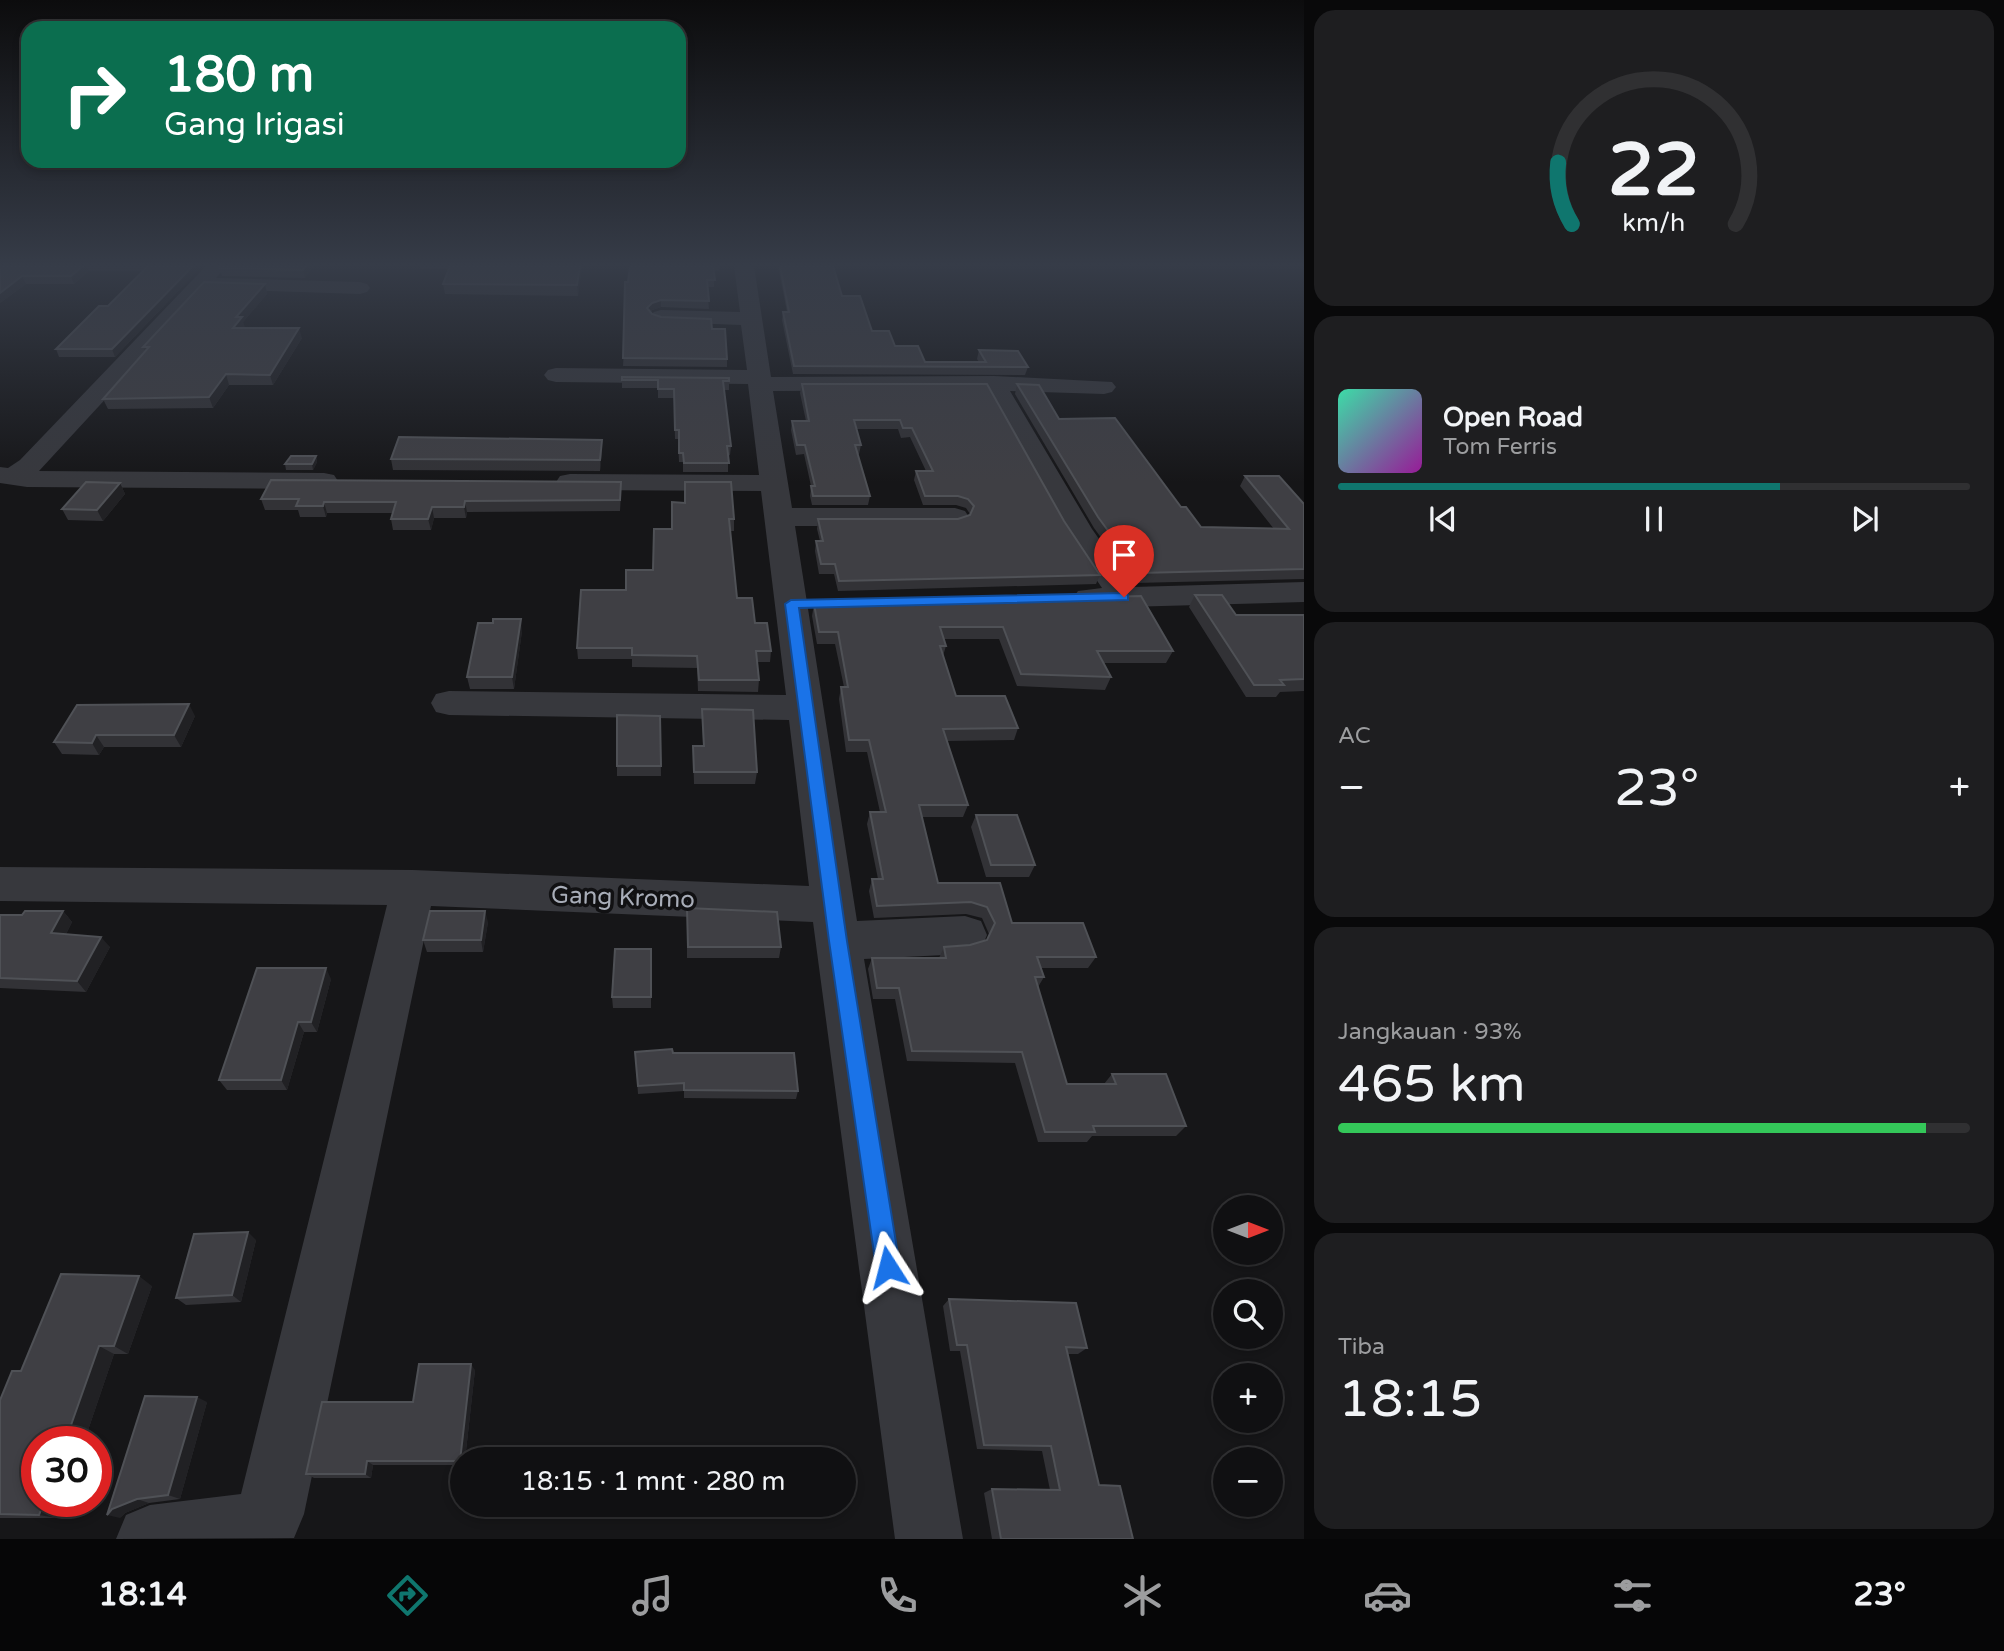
<!DOCTYPE html>
<html lang="id">
<head>
<meta charset="utf-8">
<style>
  :root { --surface:#101012; --page:#1e1e20; --text:#f1f3f6; --muted:#9c9d9f; --line:#303032; --accent:#0f766e }
  body { margin:0; font-family:"Varela Round",sans-serif; background:var(--page); color:var(--text); height:100vh; display:flex; flex-direction:column; font-size:26px; white-space:nowrap }
  * { box-sizing:border-box; margin:0 }
  p { font-size:23px; color:var(--muted) }
  .icon { flex:none; width:38px; height:38px; fill:none; stroke:currentColor; stroke-width:2; stroke-linecap:round; stroke-linejoin:round }
  .map { position:relative; flex:1; overflow:hidden }
  .side { display:flex; flex-direction:column; gap:10px; padding:10px; background:#09090a; width:700px }
  .side>* { flex:none }
  .guide { position:absolute; left:21px; top:21px; width:665px; height:147px; border-radius:21px; box-shadow:0 4px 10px #0003,0 0 0 2px var(--line); background:#0b6e4f; color:#fff; overflow:hidden }
  .needle { width:46px; rotate:90deg }
  .fabs { position:absolute; left:1213px; top:1195px; display:grid; gap:14px }
  .fabs a { display:grid; place-items:center; width:70px; height:70px; border-radius:50%; background:var(--surface); box-shadow:0 4px 10px #0003,0 0 0 2px var(--line); font-size:35px }
  .speed { position:absolute; left:21px; top:1426px; display:flex; gap:14px; font-size:35px; font-weight:700; text-align:center }
  .speed>* { display:grid; place-content:center; width:91px; height:91px; border-radius:50%; background:var(--surface); box-shadow:0 4px 10px #0003,0 0 0 2px var(--line); line-height:1 }
  .speed .limit { border:10px solid #d22; background:#fff; color:#111 }
  .pin { position:absolute; display:grid; place-items:center; width:60px; height:60px; color:#fff; margin:-72px -30px; border-radius:50% 50% 50% 0; rotate:-45deg; box-shadow:0 0 7px #0007 }
  .pin .icon { rotate:45deg }
  .me { position:absolute; width:77px; margin:-38px; rotate:351deg; stroke-linejoin:round; filter:drop-shadow(0 0 5px #0008) }
  .turn { display:flex; align-items:center; gap:24px; height:147px; padding:0 28px; font-size:32px }
  .turn .icon { width:91px; height:91px; stroke-width:2.5 }
  .turn b { display:block; font-size:49px; line-height:60px }
  .big { font-size:52px; font-weight:600; line-height:1.1 }
  .side .card { flex:1; display:flex; flex-direction:column; justify-content:center; gap:10px; min-width:0; padding:0 24px; border-radius:21px; background:var(--page) }
  .side .dial { align-items:center; gap:0 }
  .dial svg { height:182px; overflow:visible; fill:none; stroke:var(--line); stroke-width:7; stroke-linecap:round; text-anchor:middle }
  .dial text { fill:var(--text); stroke:none }
  .song { display:flex; align-items:center; gap:21px }
  .cover { width:84px; height:84px; border-radius:10px; background:linear-gradient(135deg,hsl(160 70% 55%),hsl(300 70% 35%)) }
  .played { height:7px; border-radius:4px; background:linear-gradient(90deg,var(--accent) 70%,var(--line) 70%) }
  .keys { display:flex; justify-content:space-around; direction:ltr }
  .heat { display:flex; justify-content:space-between; align-items:center; font-size:38px; direction:ltr }
  .charge { height:10px; border-radius:5px; background:linear-gradient(90deg,#34c759 93%,var(--line) 0) }
  .trip { position:absolute; left:450px; top:1447px; width:406px; height:70px; border-radius:35px; background:var(--surface); box-shadow:0 4px 10px #0003,0 0 0 2px var(--line); font-weight:600; line-height:70px; text-align:center }
  .tab-bar { display:flex; height:112px; justify-content:space-around; align-items:center; background:#060607; color:var(--muted) }
  .tab-bar .icon { width:49px; height:49px }
  .tab-bar .on { color:var(--accent) }
  .tab-bar b { font-size:32px; color:var(--text) }
  main { display:flex; flex:1; min-height:0 }
  .map>svg:first-child { display:block }
  .lines { fill:none; stroke-linecap:round; stroke-linejoin:round }
  .minor { fill:#37383d; fill-rule:evenodd }
  .wall { fill:#323236 }
  .shaded-wall { fill:#212124 }
  .building { fill:#3f3f44; stroke:#4f5156; stroke-width:2 }
  .route { fill:#1a73e8; stroke:#114b97; stroke-width:2 }
  .labels { text-anchor:middle; stroke-width:7; stroke-linejoin:round; paint-order:stroke }
  .street-label { font-size:24px; fill:#a8adb8; stroke:#111113 }
</style>
</head>
<body>
<main>
<div class="map">
<svg width="1304" height="1539" viewBox="0 0 1304 1539">
  <rect width="100%" height="100%" fill="#161618"/>
  <g class="lines">
    <path class="minor" d="M206,266H226L216,278L360,282L367,284L370,288L367,292L360,294L207,289L39,471L324,473L334,475L338,481L334,487L324,489L27,487L0,483V467L8,468L20,460Z
      M734,266H754L771,377L994,376L1112,382L1116,387L1112,392L1104,394L1010,391L1092,529L1133,587L1304,582V602L1089,608L1078,605L1073,598L1078,591L1102,588L1063,530L986,390L773,391L792,508H955L965,511L969,517L965,523L955,526H795L857,921L965,916L981,921L987,935L981,949L965,954L864,959L963,1539H895L813,922L431,906L304,1514L294,1538L116,1539L126,1515L150,1505L241,1494L387,905L0,901V867L413,870L809,886L789,720L449,715L436,712L431,703L436,694L449,691L786,695L761,491L570,490L560,488L556,482L560,476L570,474L759,475L748,384L556,382L548,380L544,375L548,370L556,368L747,370L741,325L661,322L654,320L650,316L654,312L661,310L740,312Z"/>
  </g>
  <path class="wall" d="M0,266H202L115,357H59L56,349L108,306L143,271H89L74,284H26L0,303Z
    M221,266H314L305,278L222,276L220,268Z
    M420,266H582L578,296L445,294L443,284L449,269H420Z
    M630,266H720L719,271H714V287H707L709,309L661,307L652,310L651,312L652,314L661,317L712,329L727,359V367L623,366L628,282Z
    M778,266H833L842,296L872,331L895,346L925,362H979L977,359L979,350L1028,367L1025,375L793,374L782,320L783,312H787Z
    M265,284L267,294L243,322L244,328L302,338L273,385H229L213,408L108,409L103,399L145,352L143,347Z
    M622,377L729,381V390H724L731,446L730,455L728,456V472H683V462H679L678,439H675L674,398H658V388H622Z
    M802,384H987L1064,521L1100,575L1096,584L838,591L834,574H819L815,551L816,541H820L817,529L818,519H958L970,514L966,508L956,505H923L914,480L916,471H926L910,437L901,438L898,429H856L861,445L859,454H858L870,496L868,505H812L810,496L811,486L804,454L796,455L791,430L792,421H806L800,393Z
    M1017,384L1059,419L1181,507L1201,527L1274,529L1240,486L1245,476L1304,504V579L1134,583L1094,528L1015,394Z
    M602,440V451L600,471L393,470L391,459Z
    M316,456L317,462L313,470H286L285,464Z
    M685,482L734,519V531H730L737,598L755,623L771,651L770,662H757L759,680L758,692L698,691L697,668L632,667V659H578L577,648L653,570L685,503Z
    M120,483L125,494L103,521L68,520L62,509Z
    M621,493L620,511L467,512L466,518H434L431,530H393L391,519L393,513H327L326,517H300L298,510H265L261,499Z
    M1195,595L1236,615H1304V691L1280,692L1276,697H1246L1189,607Z
    M1141,596L1173,651L1166,663H1103L1111,677L1105,690L1017,686L999,639H944L946,646L943,656L956,696L1018,728L1014,740L947,741L968,805L963,817H922L938,883H1000L1012,923L1096,957L1088,968H1041L1044,977L1038,987L1067,1084H1104L1112,1074L1186,1126L1176,1136H1092L1087,1142H1038L1015,1063L907,1061L895,999H873L868,969L872,958H939L944,947L970,945L987,940L989,934L982,918L966,914L874,918L869,891L872,879H878L867,824L870,812H880L867,752H846L839,699L841,687H844L835,644H817L812,616L814,604Z
    M522,631L514,689H470L467,677Z
    M702,709L757,772L755,784H694L693,746H703Z
    M195,716L181,747H104L99,755L62,754L54,742Z
    M660,716L661,776H617V766Z
    M976,815L1035,865L1029,877H986L971,827Z
    M687,908L781,947L779,958H687Z
    M63,911L72,922L66,934L110,947L86,992L0,988V915H22Z
    M488,922L483,952H427L423,940Z
    M651,949V1008H613L612,997Z
    M331,979L317,1032H304L287,1090H227L219,1080Z
    M635,1052L673,1053L798,1091L796,1099L684,1098V1091L638,1094Z
    M256,1240L241,1302L186,1305L176,1298Z
    M152,1286L128,1354H114L84,1442H37L57,1518H0V1400L21,1371Z
    M949,1299L1087,1348L1078,1354H1068L1099,1485L1133,1539H992L984,1493L992,1489L1050,1490L1042,1451L977,1449L960,1351H950L943,1306Z
    M475,1370L465,1460H462V1465H373L371,1478H314L306,1474L413,1402Z
    M207,1402L180,1499L149,1503L125,1513L120,1518Z"/>
  <path class="shaded-wall" d="M83,266H87L89,271L74,284L71,276Z
    M193,266H202L115,357L112,349Z
    M306,266H314L305,278L303,270Z
    M580,266H582L578,296L577,285Z
    M22,276L26,284L0,303V293Z
    M265,284L267,294L243,322L245,327L236,338L233,328L236,317Z
    M661,300V307L652,310L647,316V308L652,303Z
    M299,328L302,338L273,385L270,375Z
    M226,374L229,385L213,408L209,397Z
    M602,440V451L600,471V460Z
    M316,456L317,462L313,470L312,464Z
    M120,483L125,494L103,521L97,510Z
    M465,501L467,512L466,518L464,507Z
    M324,502L327,513L326,517L323,506Z
    M432,507L434,518L431,530L428,519Z
    M521,619L522,631L514,689L512,677Z
    M189,704L195,716L181,747L174,735Z
    M96,735L104,747L99,755L92,743Z
    M63,911L72,922L61,944L51,933Z
    M485,911L488,922L483,952L481,940Z
    M101,937L110,947L86,992L77,981Z
    M326,968L331,979L317,1032L311,1022Z
    M298,1022L304,1032L287,1090L281,1080Z
    M248,1232L256,1240L241,1302L232,1295Z
    M139,1276L152,1286L128,1354L114,1346Z
    M99,1346L114,1354L84,1442H65Z
    M471,1364L475,1370L465,1460H462V1463L460,1461Z
    M197,1397L207,1402L180,1499L168,1495Z
    M367,1461L373,1465L371,1478L365,1474Z
    M137,1499L149,1503L125,1513L120,1518L107,1515L112,1509Z
    M44,1502H63L57,1518L39,1515Z"/>
  <path class="building" d="M0,266H83L71,276H22L0,293Z
    M148,266H193L112,349H56L99,306H108Z
    M221,266H306L303,270L220,268Z
    M450,266H580L577,285L443,284Z
    M630,266H713L715,280H707L709,301L661,300L652,303L647,308L652,314L661,317L711,319L712,329H725L727,359L623,358L625,282H628Z
    M780,266H833L842,296H860L872,331H889L895,346H918L925,362H986L979,350L1018,351L1028,367L794,366L783,312H789Z
    M204,282L265,284L236,317H242L233,328H299L270,375L226,374L209,397L103,399L149,347H143Z
    M622,377L729,378V381H723L731,446H727L729,463H684L683,453H679V430H675L674,389H658V380H622Z
    M802,384H987L1064,521L1100,575L839,581L835,564H821L816,541H823L818,519H958L970,515L974,506L968,499L958,496H925L916,471H933L912,428H903L900,420H854L861,445H855L870,496H813L811,486H815L805,445H797L792,421H809Z
    M1017,384L1039,385L1059,419L1115,418L1181,507H1186L1201,527L1289,529L1245,476H1279L1304,504V569L1139,573L1098,517Z
    M399,437L602,440L600,460L391,459Z
    M291,456H316L312,464H285Z
    M271,480L621,482L620,500L465,501L464,507H432L428,519H391L396,502H324L323,506H296L299,499H261Z
    M86,482L120,483L97,510L62,509Z
    M685,482H731L734,519H729L737,598H752L755,623H767L771,651H756L759,680H699L697,656L632,655V648H577L581,590H626V570H653L654,529H672V502L685,503Z
    M1195,595H1222L1236,615H1304V679L1280,680L1284,685H1254Z
    M1141,596L1173,651H1097L1111,677L1021,674L1003,627H940L946,646H940L956,696H1005L1018,728L943,729L968,805H919L938,883H1000L1012,923H1083L1096,957H1037L1044,977H1035L1067,1084H1116L1112,1074H1166L1186,1126H1093L1095,1132H1045L1022,1052L912,1051L899,988H877L872,958H946L944,947L970,945L987,940L995,923L987,907L971,902L877,906L872,879H883L870,812H886L869,740H849L841,687H848L838,632H819L814,604Z
    M493,619H521L512,677H467L478,623H493Z
    M189,704L174,735H96L92,743L54,742L77,705Z
    M702,709L753,710L757,772H694L693,746H704Z
    M617,715L660,716L661,766H617Z
    M976,815H1017L1035,865H991Z
    M687,908L777,912L781,947H688Z
    M25,911H63L51,933L101,937L77,981L0,978V915H22Z
    M430,911H485L481,940H423Z
    M615,949H651V997H612Z
    M257,968H326L311,1022H298L281,1080H219Z
    M672,1049L673,1053H794L798,1091L684,1090V1083L638,1086L635,1052Z
    M248,1232L232,1295L176,1298L194,1234Z
    M61,1274L139,1276L114,1346H99L65,1442H37V1502H44L39,1515L0,1514V1400L12,1371H21Z
    M949,1299L1076,1303L1087,1348L1066,1347L1099,1485L1120,1486L1133,1539H1001L992,1489L1060,1490L1051,1446L984,1445L967,1345H957Z
    M419,1364H471L460,1461H367L365,1474H306L322,1402H413Z
    M145,1396L197,1397L168,1495L137,1499L112,1509L107,1515Z"/>
  <linearGradient id="sky" x2="0" y2="1"><stop stop-color="#0c0c0d"/><stop offset="0.55" stop-color="#363c48"/><stop offset="1" stop-color="#363c48" stop-opacity="0"/></linearGradient>
  <rect width="1304" height="482" fill="url(#sky)"/>
  <path class="route" d="M1124,593L1128,595V600L799,608L847,941L900,1267L896,1275L888,1279L879,1275L876,1267L829,941L785,604L791,600Z"/>
  <g class="labels">
    <g class="street-label">
      <text transform="translate(623 897) rotate(2)" y="8">Gang Kromo</text>
    </g>
  </g>
</svg>
<div class="fabs">
<a><svg class="needle" viewBox="-14 -14 28 28"><path d="M0-13l5 13h-10z" fill="#e53935"/><path d="M0 13l5-13h-10z" fill="#9c9d9f"/></svg></a>
<a><svg class="icon" aria-label="search" viewBox="0 0 24 24"><circle cx="10" cy="10" r="6"/><path d="M15 15l6 6"/></svg></a>
<a>+</a>
<a>−</a>
</div>
<div class="speed"><div class="limit">30</div></div>
<div class="pin" style="left:1124px;top:597px;background:#d93025"><svg class="icon" aria-label="arrive" viewBox="0 0 24 24"><path d="M6 21V4h12l-3 4 3 4H6"/></svg></div>
<svg class="me" style="left:888px;top:1267px" viewBox="-20 -20 40 40"><path d="M0-17L14 15 0 8-14 15z" fill="#1a73e8" stroke="#fff" stroke-width="4"/></svg>
<div class="trip">18:15 · 1 mnt · 280 m</div>
<div class="guide">
<div class="turn"><svg class="icon" aria-label="right" viewBox="0 0 24 24"><path d="M7 20v-9h11M14 6l5 5-5 5"/></svg><div><b>180 m</b>Gang Irigasi</div></div>
</div>
</div>
<section class="side">
<div class="card dial"><svg viewBox="0 0 100 80">
<path d="M14 69A42 42 0 1 1 86 69"/>
<path d="M14 69A42 42 0 0 1 8 42" stroke="#0f766e"/>
<text x="50" y="56" font-size="32" font-weight="700">22</text>
<text x="50" y="72" font-size="11">km/h</text>
</svg></div>
<div class="card">
<div class="song"><i class="cover"></i><div><b>Open Road</b><p>Tom Ferris</p></div></div>
<div class="played"></div>
<div class="keys"><svg class="icon" aria-label="previous" viewBox="0 0 24 24"><path d="M18 5L8 12l10 7zM5 5v14"/></svg><svg class="icon" aria-label="pause" viewBox="0 0 24 24"><path d="M8 5v14M16 5v14"/></svg><svg class="icon" aria-label="next" viewBox="0 0 24 24"><path d="M6 5l10 7-10 7zM19 5v14"/></svg></div>
</div>
<div class="card"><p>AC</p>
<div class="heat"><a>−</a><b class="big">23°</b><a>+</a></div>
</div>
<div class="card"><p>Jangkauan · 93%</p><b class="big">465 km</b><div class="charge"></div></div>
<div class="card"><p>Tiba</p><b class="big">18:15</b></div>
</section>
</main>
<nav class="tab-bar">
<b>18:14</b>
<svg class="icon on" aria-label="directions" viewBox="0 0 24 24"><path d="M12 3l9 9-9 9-9-9zM9 14v-3h6M13 9l2 2-2 2"/></svg>
<svg class="icon" aria-label="music" viewBox="0 0 24 24"><path d="M9 18V5l10-2v13"/><circle cx="6" cy="18" r="3"/><circle cx="16" cy="16" r="3"/></svg>
<svg class="icon" aria-label="phone" viewBox="0 0 24 24"><path d="M5 4h4l2 5-3 2q2 4 5 5l2-3 5 2v4C11 20 4 13 5 4z"/></svg>
<svg class="icon" aria-label="climate" viewBox="0 0 24 24"><path d="M12 3v18M4 7l16 10M4 17L20 7"/></svg>
<svg class="icon" aria-label="car" viewBox="0 0 24 24"><path d="M5 17H2v-5l4-1 3-4h7l3 4 3 1v5h-3M9 17h6M6 11h13"/><circle cx="7" cy="17" r="2"/><circle cx="17" cy="17" r="2"/></svg>
<svg class="icon" aria-label="filters" viewBox="0 0 24 24"><path d="M4 7h16M4 17h16"/><circle cx="9" cy="7" r="2"/><circle cx="15" cy="17" r="2"/></svg>
<b>23°</b>
</nav>
</body>
</html>
